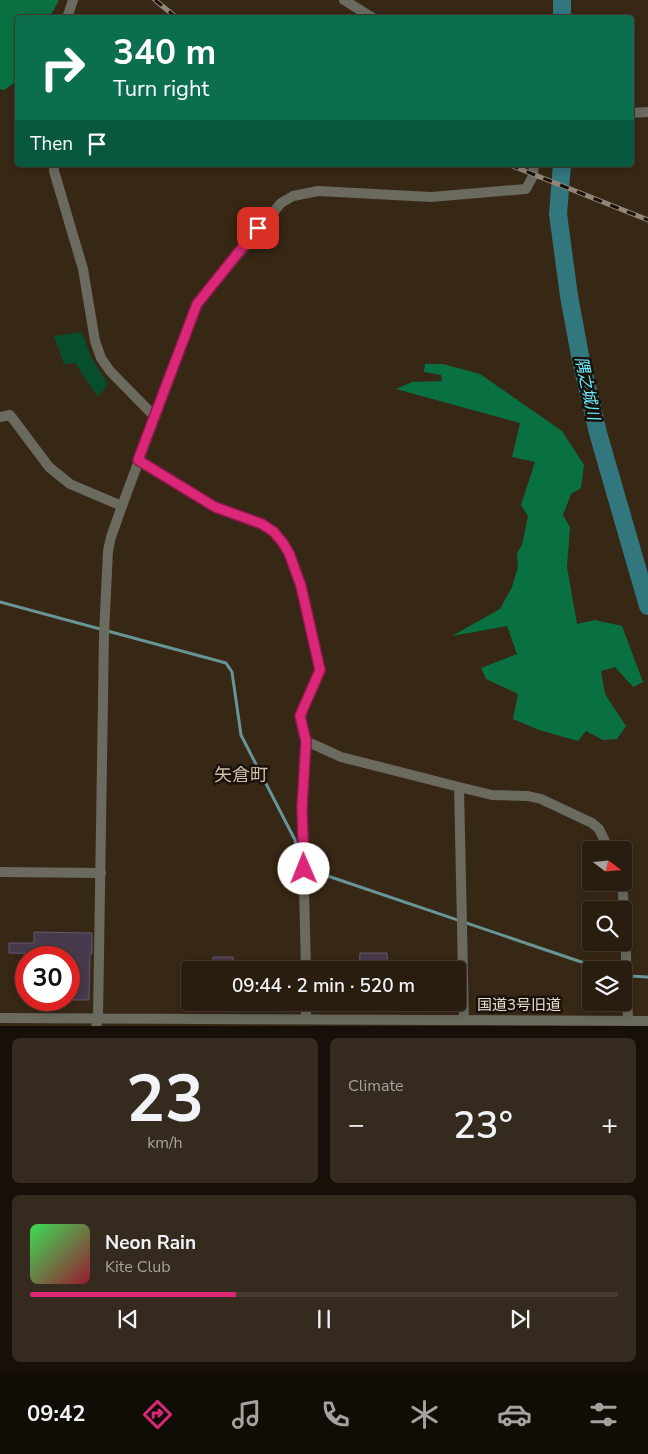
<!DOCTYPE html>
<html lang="en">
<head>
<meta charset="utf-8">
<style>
  :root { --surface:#291d10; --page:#352a1e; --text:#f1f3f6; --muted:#a5a29f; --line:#453b30; --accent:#db2777 }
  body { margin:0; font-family:"Nunito Sans","Noto Sans JP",sans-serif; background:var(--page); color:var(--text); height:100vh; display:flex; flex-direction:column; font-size:19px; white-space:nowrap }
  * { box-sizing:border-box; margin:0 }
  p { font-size:16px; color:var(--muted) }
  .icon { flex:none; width:28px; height:28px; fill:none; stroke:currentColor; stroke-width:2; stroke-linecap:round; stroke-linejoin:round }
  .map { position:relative; height:1026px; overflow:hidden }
  .side { display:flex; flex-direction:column; gap:12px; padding:12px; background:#171009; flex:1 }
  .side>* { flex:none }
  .banner { position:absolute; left:15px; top:15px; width:619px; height:152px; border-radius:5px; box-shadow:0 2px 8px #0003,0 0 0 1px var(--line); background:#0b6e4f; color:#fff; overflow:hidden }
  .needle { width:32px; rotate:106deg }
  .controls { position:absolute; left:582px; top:841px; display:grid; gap:10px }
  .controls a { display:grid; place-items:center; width:50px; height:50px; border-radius:5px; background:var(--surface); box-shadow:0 2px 8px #0003,0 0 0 1px var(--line); font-size:25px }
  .speed { position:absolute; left:15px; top:946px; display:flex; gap:10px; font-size:25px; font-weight:700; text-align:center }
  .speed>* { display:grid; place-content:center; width:65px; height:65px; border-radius:50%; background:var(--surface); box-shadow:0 2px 8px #0003,0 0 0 1px var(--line); line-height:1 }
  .speed .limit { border:8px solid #d22; background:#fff; color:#111 }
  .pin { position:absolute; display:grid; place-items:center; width:42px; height:42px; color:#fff; margin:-21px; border-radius:10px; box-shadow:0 2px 8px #0006 }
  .me { position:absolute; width:55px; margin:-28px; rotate:359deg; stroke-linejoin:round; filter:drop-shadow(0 0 4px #0008) }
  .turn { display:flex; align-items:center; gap:18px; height:105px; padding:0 15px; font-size:22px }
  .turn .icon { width:65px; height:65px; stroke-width:2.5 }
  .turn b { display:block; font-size:35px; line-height:42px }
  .then { display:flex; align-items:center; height:48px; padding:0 15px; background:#0003; gap:10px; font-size:19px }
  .big { font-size:38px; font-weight:600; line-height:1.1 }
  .side .tile { flex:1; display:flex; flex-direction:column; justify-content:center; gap:8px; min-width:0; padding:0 18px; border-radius:8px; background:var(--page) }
  .side .dial { align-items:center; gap:0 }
  .dial b { font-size:65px; line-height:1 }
  .song { display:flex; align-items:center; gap:15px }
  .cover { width:60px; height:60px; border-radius:8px; background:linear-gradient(135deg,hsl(130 70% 55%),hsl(350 70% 35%)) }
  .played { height:5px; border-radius:2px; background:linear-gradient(90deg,var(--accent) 35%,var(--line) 35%) }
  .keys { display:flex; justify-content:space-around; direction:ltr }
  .heat { display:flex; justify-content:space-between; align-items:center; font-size:28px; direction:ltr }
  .side .tiles { flex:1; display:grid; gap:12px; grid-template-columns:1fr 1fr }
  .tile:last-child { grid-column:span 2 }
  .trip { position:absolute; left:181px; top:961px; width:285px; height:50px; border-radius:5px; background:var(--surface); box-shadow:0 2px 8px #0003,0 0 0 1px var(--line); font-weight:600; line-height:50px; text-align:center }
  .tab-bar { display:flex; height:80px; justify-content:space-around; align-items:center; background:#100c06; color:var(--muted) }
  .tab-bar .icon { width:35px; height:35px }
  .tab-bar .selected { color:var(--accent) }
  .tab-bar b { font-size:22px; color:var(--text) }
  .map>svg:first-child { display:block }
  .green { fill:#074f2c }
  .forest { fill:#097141 }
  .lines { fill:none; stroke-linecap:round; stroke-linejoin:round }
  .stream { stroke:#689597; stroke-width:3 }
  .river { stroke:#32767e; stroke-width:18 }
  .building { fill:#483a4d; stroke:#66576c }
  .minor { stroke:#6a6a5f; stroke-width:10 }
  .tertiary { stroke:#6a6a5f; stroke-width:10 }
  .rail-casing { stroke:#938678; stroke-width:5 }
  .rail { stroke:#19120a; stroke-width:3; stroke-dasharray:9; stroke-linecap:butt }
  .route-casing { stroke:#8e194d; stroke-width:12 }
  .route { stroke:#db2777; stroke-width:9 }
  .labels { text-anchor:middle; stroke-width:5; stroke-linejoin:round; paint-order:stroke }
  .street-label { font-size:15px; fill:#e7dcd1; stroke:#19120a }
  .water-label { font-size:16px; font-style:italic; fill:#6aecfd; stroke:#19120a }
  .quarter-label { font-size:18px; fill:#d3bea8; stroke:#19120a }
</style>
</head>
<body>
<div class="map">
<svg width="648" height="1027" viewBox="0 0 648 1027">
  <rect width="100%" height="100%" fill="#372715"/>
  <path class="green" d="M82,332L91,357L108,384L98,397L75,363L64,364L54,336Z"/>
  <path class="forest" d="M0,0H59L50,17L18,18L17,81L4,90L0,89Z
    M425,364H443L480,374L562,431L584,465L581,488L571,494L563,515L570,527L567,567L577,624L595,620L622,626L643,682L633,687L615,667L601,671L605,694L626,726L617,739L603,740L586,731L578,741L539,730L513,719L518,694L486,679L481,668L517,654L507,626L452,636L500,609L512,587L518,567L517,553L522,545L528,516L521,505L535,462L512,457L520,423L396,389L412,382L442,381L441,375L424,372Z"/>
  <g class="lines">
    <path class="stream" d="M0,602L226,663L232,672L241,735L295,840L297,859L300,861
      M307,866L313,871L605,970
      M629,976L648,977"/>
    <path class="river" d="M562,0V18
      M562,165L558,214L569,296L581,361L598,433L648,606"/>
  </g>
  <path class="building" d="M34,932L92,933V954H90L89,1000H69V958H62V954L9,953V943H34Z
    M360,953H387L388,970H359Z
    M213,957H233V970H213Z"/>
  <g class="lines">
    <path class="minor" d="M344,0L373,18
      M631,113L648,112
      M0,417L10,415L49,467L70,484L122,506
      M155,417L197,304L281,203L293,196L318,191L431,197L526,189L533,176L534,165
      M138,461L215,507L262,524L274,532L283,543L289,553L301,586L320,670L300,716L306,741L302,808L306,970
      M306,741L341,757L459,787L492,795L528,796L541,799L592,823L599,829L609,850
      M459,787L464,1020
      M0,872L101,873
      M622,882L625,924L628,1021
      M306,1002V1019"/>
    <path class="tertiary" d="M67,18L73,0
      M54,165V171L83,269L95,341L101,358L110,371L155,417L122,506L111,537L108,551L104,634L98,1019L96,1027
      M0,1018L648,1021"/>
    <g class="rail-casing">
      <path id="rail" d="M155,0L177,18
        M510,165L648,220"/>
    </g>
    <use href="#rail" class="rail"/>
  </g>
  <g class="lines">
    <g class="route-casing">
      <path id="route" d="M258,228L197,304L138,460L215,507L262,524L274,532L283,543L289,553L301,586L320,670L300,716L306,741L302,808L304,869"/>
    </g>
    <use href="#route" class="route"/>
  </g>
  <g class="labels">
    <g class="street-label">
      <text x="519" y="1010">国道3号旧道</text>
    </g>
    <g class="water-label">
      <text transform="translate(588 388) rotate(78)" y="6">隅之城川</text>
    </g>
    <g class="quarter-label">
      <text x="241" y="781">矢倉町</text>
    </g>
  </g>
</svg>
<div class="controls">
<a><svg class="needle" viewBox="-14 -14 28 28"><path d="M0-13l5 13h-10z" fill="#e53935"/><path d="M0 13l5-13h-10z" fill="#a5a29f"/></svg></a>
<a><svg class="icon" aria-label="search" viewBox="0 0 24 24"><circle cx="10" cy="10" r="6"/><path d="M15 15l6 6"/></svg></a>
<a><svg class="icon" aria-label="layers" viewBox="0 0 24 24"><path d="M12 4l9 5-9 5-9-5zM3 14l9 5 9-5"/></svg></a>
</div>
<div class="speed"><div class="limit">30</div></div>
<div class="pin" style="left:258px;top:228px;background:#d93025"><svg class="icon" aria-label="arrive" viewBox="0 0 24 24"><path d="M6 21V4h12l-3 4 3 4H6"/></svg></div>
<svg class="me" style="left:304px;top:869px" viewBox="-20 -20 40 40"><circle r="19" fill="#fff"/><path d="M0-13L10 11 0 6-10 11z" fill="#db2777"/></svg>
<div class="trip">09:44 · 2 min · 520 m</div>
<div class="banner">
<div class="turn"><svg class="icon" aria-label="right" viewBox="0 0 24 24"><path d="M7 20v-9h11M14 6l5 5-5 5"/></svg><div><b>340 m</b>Turn right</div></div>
<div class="then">Then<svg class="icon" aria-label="arrive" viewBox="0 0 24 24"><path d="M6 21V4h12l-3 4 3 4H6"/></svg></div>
</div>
</div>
<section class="side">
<div class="tiles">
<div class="tile dial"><b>23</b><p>km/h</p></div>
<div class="tile"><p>Climate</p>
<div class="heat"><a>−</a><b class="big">23°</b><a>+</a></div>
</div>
<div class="tile">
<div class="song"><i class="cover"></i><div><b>Neon Rain</b><p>Kite Club</p></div></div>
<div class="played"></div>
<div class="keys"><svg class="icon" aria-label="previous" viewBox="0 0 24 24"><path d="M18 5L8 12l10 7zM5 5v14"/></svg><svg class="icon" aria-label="pause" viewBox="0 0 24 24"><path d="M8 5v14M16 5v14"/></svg><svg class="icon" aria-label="next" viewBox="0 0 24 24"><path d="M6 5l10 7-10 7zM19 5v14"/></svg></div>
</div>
</div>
</section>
<nav class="tab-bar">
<b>09:42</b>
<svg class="icon selected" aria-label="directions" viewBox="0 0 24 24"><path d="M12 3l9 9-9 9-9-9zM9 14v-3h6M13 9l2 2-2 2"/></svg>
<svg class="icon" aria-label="music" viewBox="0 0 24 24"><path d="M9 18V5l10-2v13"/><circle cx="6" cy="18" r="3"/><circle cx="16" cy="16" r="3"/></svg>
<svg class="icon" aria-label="phone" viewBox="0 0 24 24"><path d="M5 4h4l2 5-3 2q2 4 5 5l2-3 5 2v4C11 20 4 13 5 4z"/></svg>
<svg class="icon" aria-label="climate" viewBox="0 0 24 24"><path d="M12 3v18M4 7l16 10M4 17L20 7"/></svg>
<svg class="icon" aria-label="car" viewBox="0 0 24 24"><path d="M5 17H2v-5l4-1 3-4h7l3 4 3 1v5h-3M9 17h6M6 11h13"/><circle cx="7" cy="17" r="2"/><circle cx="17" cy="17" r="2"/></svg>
<svg class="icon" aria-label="filters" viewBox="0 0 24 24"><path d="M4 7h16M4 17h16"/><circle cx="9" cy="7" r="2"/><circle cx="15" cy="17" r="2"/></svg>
</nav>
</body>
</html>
